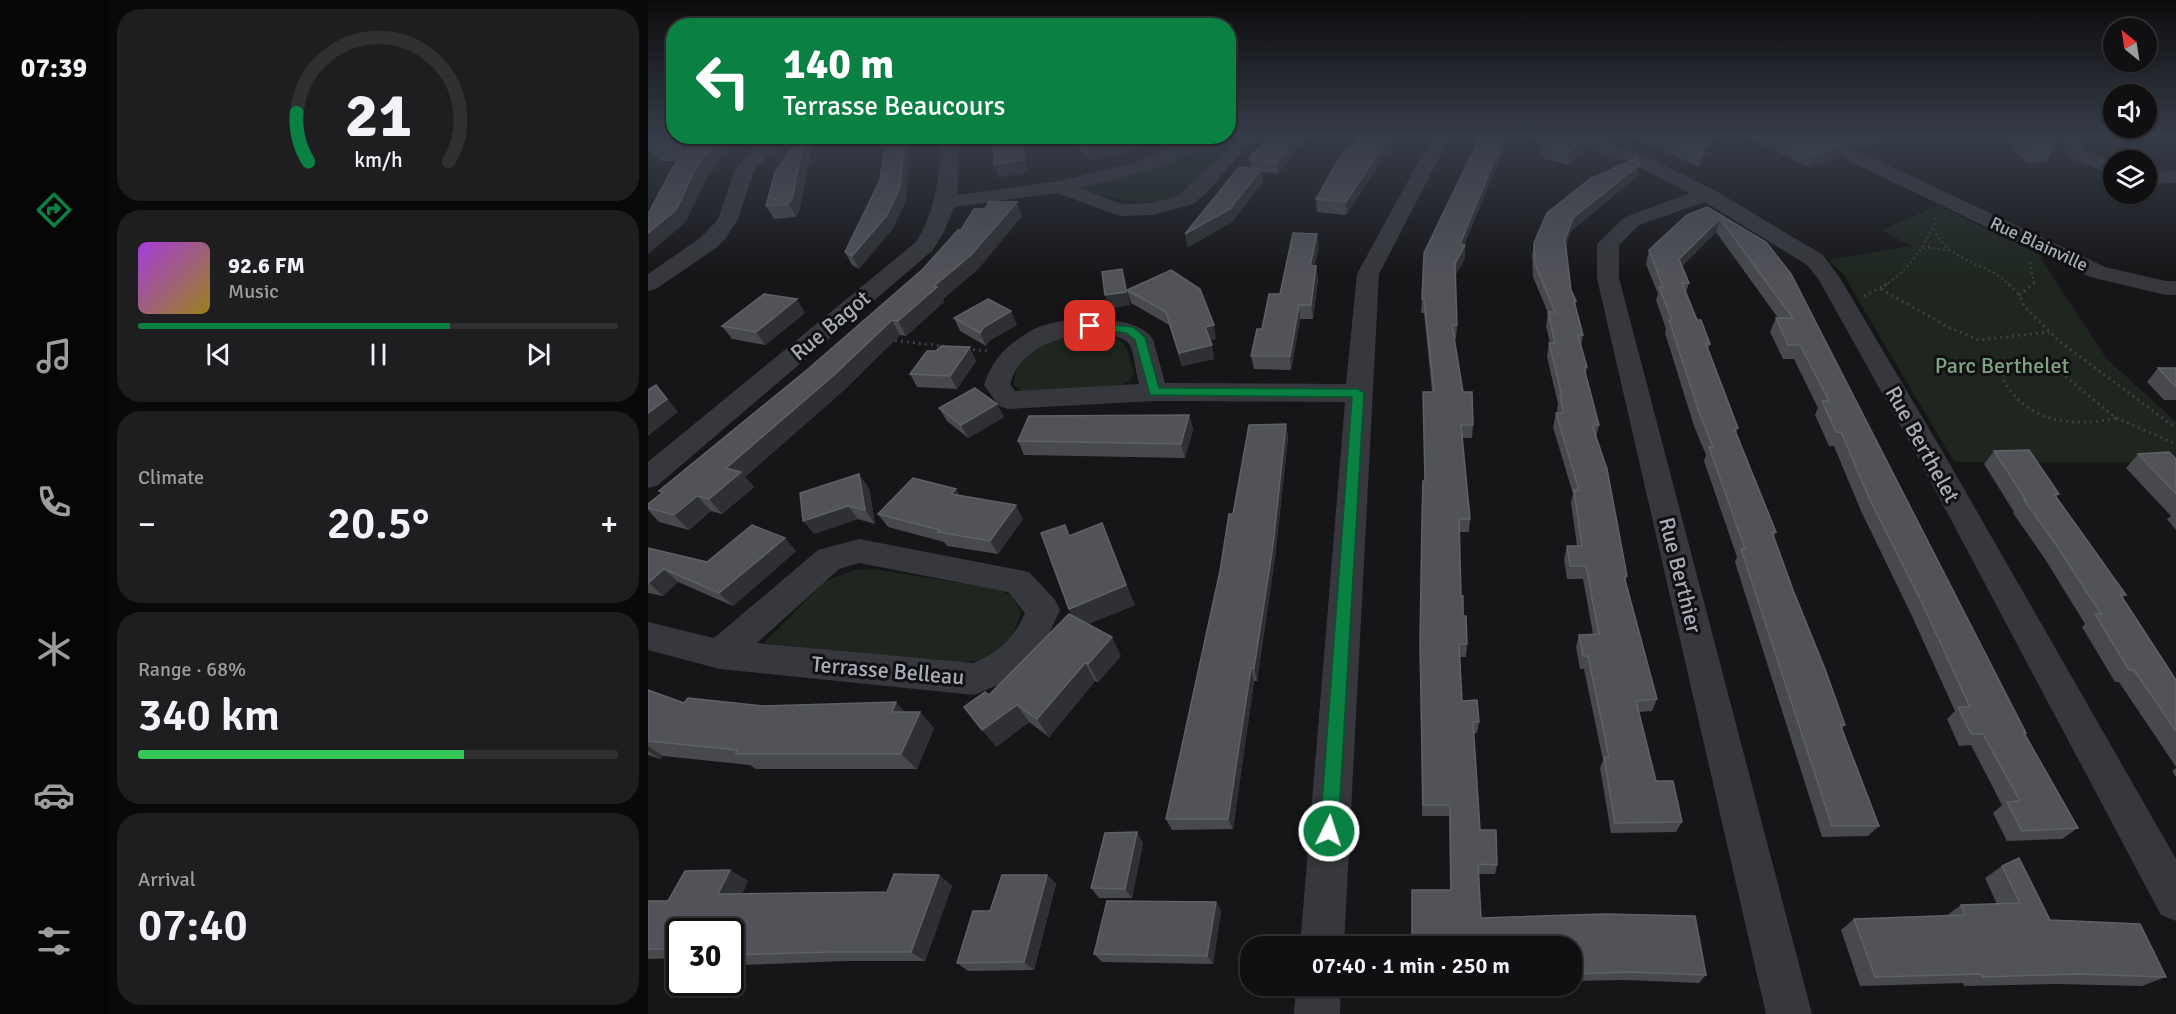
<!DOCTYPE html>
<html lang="en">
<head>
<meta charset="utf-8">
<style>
  :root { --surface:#101012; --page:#1e1e20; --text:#f1f3f6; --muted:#9c9d9f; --line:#303032; --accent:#0b8043 }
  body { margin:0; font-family:Signika,sans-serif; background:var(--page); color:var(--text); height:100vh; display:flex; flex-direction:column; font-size:22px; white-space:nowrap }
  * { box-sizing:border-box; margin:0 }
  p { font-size:20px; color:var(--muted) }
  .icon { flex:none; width:33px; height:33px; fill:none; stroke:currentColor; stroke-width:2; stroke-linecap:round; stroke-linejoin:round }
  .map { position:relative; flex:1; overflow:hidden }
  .details { display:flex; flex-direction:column; gap:9px; padding:9px; background:#09090a; width:540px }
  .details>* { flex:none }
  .top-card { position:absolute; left:18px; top:18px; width:570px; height:126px; border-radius:24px; box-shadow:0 2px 4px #0004,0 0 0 2px var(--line); background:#0b8043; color:#fff; overflow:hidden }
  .needle { width:39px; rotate:330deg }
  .buttons { position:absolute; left:1455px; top:18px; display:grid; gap:12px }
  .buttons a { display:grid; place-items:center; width:54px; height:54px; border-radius:50%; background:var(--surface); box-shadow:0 2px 4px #0004,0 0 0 2px var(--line); font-size:30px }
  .speed { position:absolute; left:18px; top:918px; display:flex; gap:12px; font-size:30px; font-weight:700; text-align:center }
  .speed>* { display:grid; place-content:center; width:78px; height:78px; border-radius:50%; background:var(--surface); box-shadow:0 2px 4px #0004,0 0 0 2px var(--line); line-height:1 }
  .speed .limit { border:3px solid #111; border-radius:9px; background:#fff; color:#111 }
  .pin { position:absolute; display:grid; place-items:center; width:51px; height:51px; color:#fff; margin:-26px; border-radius:12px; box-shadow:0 3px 9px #0006 }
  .me { position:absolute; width:66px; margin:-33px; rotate:4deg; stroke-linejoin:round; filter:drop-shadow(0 0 4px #0008) }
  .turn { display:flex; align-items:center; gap:21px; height:126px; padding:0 18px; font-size:27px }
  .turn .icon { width:78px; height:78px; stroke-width:2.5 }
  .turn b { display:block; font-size:42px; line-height:51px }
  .big { font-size:45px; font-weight:600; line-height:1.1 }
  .details .tile { flex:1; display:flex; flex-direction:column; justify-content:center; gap:9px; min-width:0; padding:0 21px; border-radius:24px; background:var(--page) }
  .details .dial { align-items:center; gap:0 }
  .dial svg { height:156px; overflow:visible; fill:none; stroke:var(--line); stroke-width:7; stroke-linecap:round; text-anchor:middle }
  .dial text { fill:var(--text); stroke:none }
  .song { display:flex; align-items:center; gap:18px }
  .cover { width:72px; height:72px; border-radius:9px; background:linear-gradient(135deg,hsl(280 70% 55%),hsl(50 70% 35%)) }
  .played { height:6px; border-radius:3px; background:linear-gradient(90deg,var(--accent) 65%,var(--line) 65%) }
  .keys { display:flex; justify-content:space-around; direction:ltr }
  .heat { display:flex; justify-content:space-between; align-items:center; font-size:33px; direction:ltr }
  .charge { height:9px; border-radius:4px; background:linear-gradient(90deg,#34c759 68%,var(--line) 0) }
  .trip { position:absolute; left:592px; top:936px; width:342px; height:60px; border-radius:24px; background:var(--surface); box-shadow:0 2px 4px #0004,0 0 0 2px var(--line); font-weight:600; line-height:60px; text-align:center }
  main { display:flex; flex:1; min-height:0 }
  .menu { display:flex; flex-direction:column; width:108px; justify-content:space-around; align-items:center; background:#060607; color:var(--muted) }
  .menu .icon { width:42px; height:42px }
  .menu .on { color:var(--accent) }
  .menu b { font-size:27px; color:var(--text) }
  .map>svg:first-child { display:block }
  .green { fill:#1e261f }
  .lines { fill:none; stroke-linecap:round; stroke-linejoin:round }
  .path-far1 { stroke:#3d3f44; stroke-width:2; stroke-dasharray:2 3; stroke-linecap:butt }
  .path { stroke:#3d3f44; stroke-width:3; stroke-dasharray:2 4; stroke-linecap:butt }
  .street { fill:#37383d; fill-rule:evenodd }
  .wall { fill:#47494d }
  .shaded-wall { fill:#2f3033 }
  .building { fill:#525359; stroke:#5f6168; stroke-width:1.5 }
  .route { fill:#0b8043; stroke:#07532c; stroke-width:1.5 }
  .labels { text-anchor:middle; stroke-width:6; stroke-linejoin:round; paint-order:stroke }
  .far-street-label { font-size:18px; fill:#a8adb8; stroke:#111113 }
  .street-label { font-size:22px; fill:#a8adb8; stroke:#111113 }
  .park-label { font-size:22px; fill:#7fa381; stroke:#111113 }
</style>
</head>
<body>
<main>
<nav class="menu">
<b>07:39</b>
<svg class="icon on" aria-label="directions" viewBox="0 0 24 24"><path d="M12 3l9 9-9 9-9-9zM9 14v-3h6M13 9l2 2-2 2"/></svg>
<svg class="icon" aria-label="music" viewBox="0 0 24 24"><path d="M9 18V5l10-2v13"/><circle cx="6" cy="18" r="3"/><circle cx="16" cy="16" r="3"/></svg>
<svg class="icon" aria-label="phone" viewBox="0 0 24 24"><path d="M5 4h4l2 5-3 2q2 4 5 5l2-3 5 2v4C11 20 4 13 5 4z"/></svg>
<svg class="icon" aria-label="climate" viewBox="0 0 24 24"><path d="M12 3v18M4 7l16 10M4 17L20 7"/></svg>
<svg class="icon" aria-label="car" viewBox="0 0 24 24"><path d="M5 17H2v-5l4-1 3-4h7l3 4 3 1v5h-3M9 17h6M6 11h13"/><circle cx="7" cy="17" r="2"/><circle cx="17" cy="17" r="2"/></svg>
<svg class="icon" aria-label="filters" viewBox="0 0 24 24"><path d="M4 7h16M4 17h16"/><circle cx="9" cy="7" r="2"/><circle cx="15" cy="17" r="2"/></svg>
</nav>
<section class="details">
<div class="tile dial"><svg viewBox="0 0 100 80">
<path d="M14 69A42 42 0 1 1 86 69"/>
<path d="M14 69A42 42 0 0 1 8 44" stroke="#0b8043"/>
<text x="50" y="56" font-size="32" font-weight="700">21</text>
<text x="50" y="72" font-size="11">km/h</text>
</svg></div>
<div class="tile">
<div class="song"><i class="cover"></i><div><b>92.6 FM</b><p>Music</p></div></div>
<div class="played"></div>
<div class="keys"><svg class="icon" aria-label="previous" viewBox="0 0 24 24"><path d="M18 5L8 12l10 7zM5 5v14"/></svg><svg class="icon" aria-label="pause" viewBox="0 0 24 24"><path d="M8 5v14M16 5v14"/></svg><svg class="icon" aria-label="next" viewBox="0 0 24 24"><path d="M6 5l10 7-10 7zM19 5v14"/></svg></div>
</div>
<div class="tile"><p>Climate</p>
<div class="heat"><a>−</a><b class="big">20.5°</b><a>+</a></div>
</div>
<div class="tile"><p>Range · 68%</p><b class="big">340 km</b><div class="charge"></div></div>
<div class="tile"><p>Arrival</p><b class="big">07:40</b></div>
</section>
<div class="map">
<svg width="1528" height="1014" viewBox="0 0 1528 1014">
  <rect width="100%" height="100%" fill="#161618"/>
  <path class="green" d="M585,135H595C582,149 551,186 537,194C506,211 469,199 437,191V187C455,180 474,178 493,172C525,162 555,149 585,135Z
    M1290,205L1395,256L1392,257L1458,358L1528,422V463L1306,462L1195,274L1181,260L1263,246L1235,230Z
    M453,332C480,340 478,347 486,372L482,381L471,386L376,393L366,385C366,371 370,366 379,356C400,333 424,335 453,332Z
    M226,569L354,590L365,598L373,612C360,654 348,660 305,663L116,643L177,581L207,570Z"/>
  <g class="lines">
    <path class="path-far1" d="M1286,229C1301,264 1340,261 1362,286
      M1271,251L1279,247L1301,251
      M1382,262L1386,284L1384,286
      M1236,286C1262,269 1279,244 1289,216"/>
    <path class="path" d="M1361,284L1371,295L1377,307L1411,341L1528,428
      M1233,289L1300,327L1331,340L1401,332
      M1371,295L1386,284
      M1216,296L1239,284
      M241,340L296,346
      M319,349L341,351
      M1366,364L1391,365L1412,372L1468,418C1424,428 1376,422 1354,377L1358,369Z
      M1468,418L1528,444"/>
    <path class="street" d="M11,135L34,136L0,152V139Z
      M591,135H610L559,192L545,204L504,215L472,216L409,193L306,207L296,232L284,251L10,485L0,488V462L268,242C289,209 291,175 294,136H312L309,195L411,181L489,162L549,136H575L572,140L503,170L432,188L474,204L504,203L531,196Z
      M785,135H803L731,274L696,946H652L697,402L506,401L360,409L351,406L336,385C344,360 357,347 379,333C405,315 486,311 505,339L517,383L698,384L709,274ZM442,333C490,338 481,339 491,384L367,391L362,384C373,348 408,337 442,333Z
      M880,135H921L950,140L992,153L1066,190L1175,255L1192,278L1296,454L1528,859V921L1513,915L1268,454L1171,280L1159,265L1057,202L991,225L971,245V278L1164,1014H1118L949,278V244L977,217L1042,193L978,161L940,149L883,139Z
      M1153,135H1176L1457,267L1518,281H1528V295H1518L1442,277L1156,139Z
      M1410,135H1428L1436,149L1466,163V176L1421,157Z
      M118,136H138L106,171L90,219L78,238L68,248L8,289L0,291V274L52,238L62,228L70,219L87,169Z
      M1528,171V183L1498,184V172Z
      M211,539L381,572L407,600L412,610L395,647L383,665L366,678L326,695L72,669L0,650V622L66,638L170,550ZM211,563L360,592L377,613C366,638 351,653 325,663L109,643L191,569Z
      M648,986H693L692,1014H646Z"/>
  </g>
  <path class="wall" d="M621,135H660L630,174L614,172L615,182L584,222L540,247L537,234L603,168L601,159Z
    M714,135H750L698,215L669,212L668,199Z
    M833,135H859L848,168L816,245L817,258L807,276L809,325L808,339H806L815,392L825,425L824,438H814L822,519L821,532H811L813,596L819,644L818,657H812L814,701L831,722L829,733L826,734L832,830L849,865L847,874H831L833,918L1058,975L1051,983L976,980L924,981V946H764V890H802L801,816H774L772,656L777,481L775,392H784L776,313H773L774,299Z
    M932,135H951L949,137Z
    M978,135H1067L1051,167L1010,148Z
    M1096,135H1170L1194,146L1190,158L1162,168Z
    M1181,135H1240L1237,141L1213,150Z
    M1363,135H1398L1405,150L1398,162L1379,163L1364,148L1366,143Z
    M47,136H72L79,147L56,183L37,223L30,161H13L4,153L0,146V138L35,148L37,151Z
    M419,136H516L498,144L477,150V152L442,160Z
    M166,138L151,211L148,217L126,219L118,206Z
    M893,144L935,150L920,165L892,157Z
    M992,164L989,176L923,231L918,246L923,290L928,301L927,307L935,335L933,346L939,367L938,374L951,425L948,438L979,576L977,582L1009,699L1004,711L991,712L1008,781L1034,822L1028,832L963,833L952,768L955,760L936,669H932L928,647L931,635L945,634L935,579H919L916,559L919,546H929L923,503L925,494L905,427L908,413H910L909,410L910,404L899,357L901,343H902L898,326L900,313L885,277L884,256L886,243Z
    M258,200L245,228L211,269L204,265L197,252Z
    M1059,207L1118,242L1378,733L1377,735L1430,828L1414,839L1359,841L1345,813L1354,805L1323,745L1311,746L1299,719L1307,711L1263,614L1213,511L1186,446H1181L1167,415L1170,408L1146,359H1135L1122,332L1128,318H1130L1068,232L1034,266L1041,283L1038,292L1049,320L1062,344L1060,349L1090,428L1088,433L1128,532L1126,536L1145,590L1197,725L1194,729L1231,826L1220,836L1174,837L1087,562L1089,557L1056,461L1058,455L1046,426L1017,333L1018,329L1008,300L1010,294L998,264L1001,250Z
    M374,216L330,269L295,299L296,302L258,336L252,335L196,390L97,477L106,487L74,514L63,511L41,530L11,522L0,510V504L13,493L11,491L160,369L275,269L313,230Z
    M671,247L666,266H668L670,279L665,319H652L643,370L606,369L603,356L614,329L632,294Z
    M479,290L568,339L562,340L566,359L534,366L521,325L483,303Z
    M157,313L117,345L84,339L74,326Z
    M306,318L369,325L342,340L338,346L312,331Z
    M288,351L328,361L309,389L269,387L262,374Z
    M1510,368H1528V400H1516L1499,382Z
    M291,408L356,417L320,438L299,421Z
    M541,415L545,429L537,458L376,455L370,441Z
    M638,424L640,438L627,558L609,681H606L585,829L524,830L518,819Z
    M1346,451L1411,494L1408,497L1478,595L1474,598L1528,680V767L1471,682H1467L1434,627L1437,624L1397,559L1365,513L1366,512L1336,464Z
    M1490,454L1528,459V530L1519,519L1523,516L1478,468Z
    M221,488L227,524L210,519L166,534Z
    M312,496L375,519L350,554L299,546L296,542L240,527L230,514Z
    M422,535L487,605L440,624L473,656L450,682L447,681L401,737L381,722L348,747L341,695L425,617L421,609Z
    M0,548L59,562L148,551L85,606L30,582L15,596L0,593Z
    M0,690L36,703L257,712L286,728L269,769H108L102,765L15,756L12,759L0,755Z
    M1528,768V777L1524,771Z
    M495,843L484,898H451L443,888Z
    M1354,866L1402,920L1518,977L1494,986L1408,984L1316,986L1315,983L1212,986L1193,930L1206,919L1298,916L1313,905L1349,904L1337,878Z
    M82,870L100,881L94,894L239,892L291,875L304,886L277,961H198L94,965L82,959V932H32V958L0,959V901H20Z
    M399,875L408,884L386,970L320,971L309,963L342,911Z
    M568,902L573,911L565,964L454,962L446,954Z"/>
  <path class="shaded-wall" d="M650,135H660L630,174L629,162Z
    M742,135H750L698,215V202Z
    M856,135H859L848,168L812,254L817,245V258L806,277L807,264L812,244Z
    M1064,135H1067L1051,167L1054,155Z
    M1227,135H1240L1237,141L1213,150L1217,138Z
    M70,136H72L79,147L56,183L37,223L0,254V233L47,170Z
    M157,136H165L166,138L151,211L148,217L140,204Z
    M257,136H263L258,200L245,228L211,269L204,256Z
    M373,136H376L380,173L351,177L346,165Z
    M479,136H516L498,144L477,150V152L442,160L438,148Z
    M937,138L935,150L920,165L921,152Z
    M1194,146L1190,158L1162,168L1166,156Z
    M992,164L989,176L923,231L915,253L917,240L925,218Z
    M613,169L615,182L584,222L540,247L537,234Z
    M369,202L374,216L330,269L295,299L296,302L258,336L250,321Z
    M1072,219L1068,232L1027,273L1031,259Z
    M669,234L671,247L663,279L662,266Z
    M668,266L670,279L665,319L663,305Z
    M474,269L478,282L482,305L461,309L457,295Z
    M149,299L157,313L117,345L108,332Z
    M651,305L652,319L643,370L642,356Z
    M363,311L369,325L342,340L338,346L332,333L336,327Z
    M244,320L252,335L196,390L97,477L106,487L74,514L61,499L78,468Z
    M566,325L568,339L560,341L557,327Z
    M564,345L566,359L534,366L531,353Z
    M322,347L328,361L309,389L302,376Z
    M8,385L30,412L0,436V413Z
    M349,404L356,417L320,438L313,425Z
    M541,415L545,429L537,458L533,444Z
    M638,424L640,438L627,558L609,681L606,668Z
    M211,474L221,488L227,524L217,510Z
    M308,489L316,503L303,494Z
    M49,496L63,511L41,530L26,515Z
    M368,505L375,519L350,554L342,541Z
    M200,506L210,519L166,534L155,521Z
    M137,538L148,551L85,606L71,593Z
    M462,543L487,605L431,628L421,609Z
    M16,569L30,582L15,596L1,583Z
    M464,637L473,656L450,682L440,664Z
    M437,663L447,681L401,737L389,719Z
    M603,668L606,681L585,829L580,819Z
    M248,702L262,718L244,712Z
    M369,705L381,722L348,747L334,730Z
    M272,712L286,728L269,769L253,754Z
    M0,746L15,756L12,759L0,751Z
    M489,832L495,843L484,898L477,889Z
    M82,870L100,881L89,905L70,894Z
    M291,875L304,886L277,961L263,952Z
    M399,875L408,884L386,970L376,962Z
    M568,902L573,911L565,964L559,956Z"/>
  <path class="building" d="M7,135H20L35,148H4L0,144V138Z
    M621,135H650L629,162L601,159Z
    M714,135H742L698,202L668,199L689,162L700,148H705Z
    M833,135H856L848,156L812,244L817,245L807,264L809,325H804L815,392H824L825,425H813L822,519H811L813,596H815V616H818L819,644H811L814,701L829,700L831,722H825L832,830H848L849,865L830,864L833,918L956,914L1047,916L1058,975L981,972L924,974V946H773V944H764V890H803L802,805H775L772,643L774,518L775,481H777L775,392H786L776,299H774L776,253Z
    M904,135H918L937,138L921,152L893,144Z
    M1012,135H1064L1054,155Z
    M1122,135H1170L1194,146L1166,156Z
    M1210,135H1227L1217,138Z
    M1373,135H1398L1405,150H1385L1370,136Z
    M47,136H70L47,170L28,210L0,233V214L24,169Z
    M152,136H157L144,199L140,204L118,206L127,172Z
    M238,136H257L252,188L239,215L204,256L197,252L232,180Z
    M345,136H373L375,160L346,165Z
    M428,136H479L472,138L474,140L438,148Z
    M988,158L992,164L925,218L917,240L923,290L928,301H926L935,335H930L939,367L936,368L951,425H944L959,469L979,576H976L1009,699L988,701L1008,781H1025L1034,822L967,823L956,757H961L940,656H935L931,635L951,634L938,566H922L919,546H934L926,490H931L908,413H915L912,396H914L901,343H907L900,312H907L887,264L886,243L899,213L942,179Z
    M591,167L613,169L582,209L537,234Z
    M341,202H369L323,255L286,286L289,287L250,321L244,320L186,375L78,468L93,472L61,499L49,496L26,515L0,508V504L15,492L11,491L160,369L275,269L310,230H313L326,209H337Z
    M1059,207L1118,242L1143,274L1378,733H1376L1430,828L1374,831L1359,802L1372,801L1335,734H1323L1310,707H1322L1273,601L1221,498L1193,432H1188L1174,401H1181L1152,345H1140L1128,318H1145L1072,219L1031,259L1041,283H1034L1049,320H1053L1062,344H1058L1090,428H1086L1128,532H1124L1145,590L1177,669L1197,725L1192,724L1231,826H1184L1093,549H1097L1061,447H1065L1051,412L1021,320H1024L1011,287H1015L1001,250L1039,215Z
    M645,233L669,234L662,266H668L663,305H651L642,356H603L609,329H614L621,294H632Z
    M474,269L478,292L457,295L454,272Z
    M523,270L552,289L566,325L557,327L564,345L531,353L518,312L479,290Z
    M116,294L149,299L108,332L74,326Z
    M340,299L363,311L336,327L332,333L306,318Z
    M293,346L322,347L302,376L262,374L279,351H288Z
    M1510,368H1528V387Z
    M8,385L19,399L0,413V390Z
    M327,388L349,404L313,425L291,408Z
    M541,415L533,444L370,441L381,416Z
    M638,424L625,545L606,668H603L580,819H518L572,571L581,514H585L601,425Z
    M1381,450L1411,494H1406L1478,595L1472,594L1528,680V731L1486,670H1481L1447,614H1453L1409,546L1376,500H1378L1346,451Z
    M1521,452L1528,459V494L1490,454Z
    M211,474L217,510L200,506L155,521L152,493Z
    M265,478L308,489L303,494L368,505L342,541L290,532L292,530L230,514Z
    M454,523L478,585L421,609L393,533L417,525L421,536Z
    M104,525L137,538L71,593L16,569L0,583V548L59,562Z
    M421,614L464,637L440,664L437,663L389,719L369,705L334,730L316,707L337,692L341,695Z
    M0,690L36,703L40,698L115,706L248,702L244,712H272L253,754H88L89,750L0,741Z
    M489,832L477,889L443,888L457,833Z
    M1371,858L1402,920L1492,924L1518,977L1429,974L1334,977L1333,974L1227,977L1206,919L1317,915L1313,905L1372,903L1354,866Z
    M82,870L70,894L239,892L246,874L291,875L263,952H181L82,955V932H32V949H0V901H20L37,871Z
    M354,875H399L376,962L309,963L325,911H342Z
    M459,901L568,902L559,956L446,954Z"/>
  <linearGradient id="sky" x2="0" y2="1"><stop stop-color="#0c0c0d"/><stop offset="0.49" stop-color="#363c48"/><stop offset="1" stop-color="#363c48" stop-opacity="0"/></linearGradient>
  <rect width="1528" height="277" fill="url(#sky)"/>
  <path class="route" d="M442,323L485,327L497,337L511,388L710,389L716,393L690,831L688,838L681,840L675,838L672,831L704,397L502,395L487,340L478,333L438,328V324Z"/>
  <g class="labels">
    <g class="far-street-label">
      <text transform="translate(1391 244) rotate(25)" y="6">Rue Blainville</text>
    </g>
    <g class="street-label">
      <text transform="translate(182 325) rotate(-40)" y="8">Rue Bagot</text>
      <text transform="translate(1275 444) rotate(61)" y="8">Rue Berthelet</text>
      <text transform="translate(1033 575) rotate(76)" y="8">Rue Berthier</text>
      <text transform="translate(240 670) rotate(5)" y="8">Terrasse Belleau</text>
    </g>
    <g class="park-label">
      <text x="1354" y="373">Parc Berthelet</text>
    </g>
  </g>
</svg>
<div class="buttons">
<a><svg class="needle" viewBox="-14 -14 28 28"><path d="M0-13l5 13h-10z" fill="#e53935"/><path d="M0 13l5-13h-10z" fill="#9c9d9f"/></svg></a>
<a><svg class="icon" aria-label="sound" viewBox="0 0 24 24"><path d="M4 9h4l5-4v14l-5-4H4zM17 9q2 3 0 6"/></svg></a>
<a><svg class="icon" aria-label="layers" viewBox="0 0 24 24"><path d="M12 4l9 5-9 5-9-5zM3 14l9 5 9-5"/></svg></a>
</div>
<div class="speed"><div class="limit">30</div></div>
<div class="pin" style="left:442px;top:326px;background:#d93025"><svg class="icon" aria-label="arrive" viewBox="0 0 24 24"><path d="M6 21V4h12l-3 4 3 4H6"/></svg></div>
<svg class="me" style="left:681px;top:831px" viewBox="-20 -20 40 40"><circle r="17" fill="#0b8043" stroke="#fff" stroke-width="3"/><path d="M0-11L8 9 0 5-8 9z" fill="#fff"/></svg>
<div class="trip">07:40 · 1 min · 250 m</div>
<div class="top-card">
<div class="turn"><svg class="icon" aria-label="left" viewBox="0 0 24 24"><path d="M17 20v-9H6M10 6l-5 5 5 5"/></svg><div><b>140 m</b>Terrasse Beaucours</div></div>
</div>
</div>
</main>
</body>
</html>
